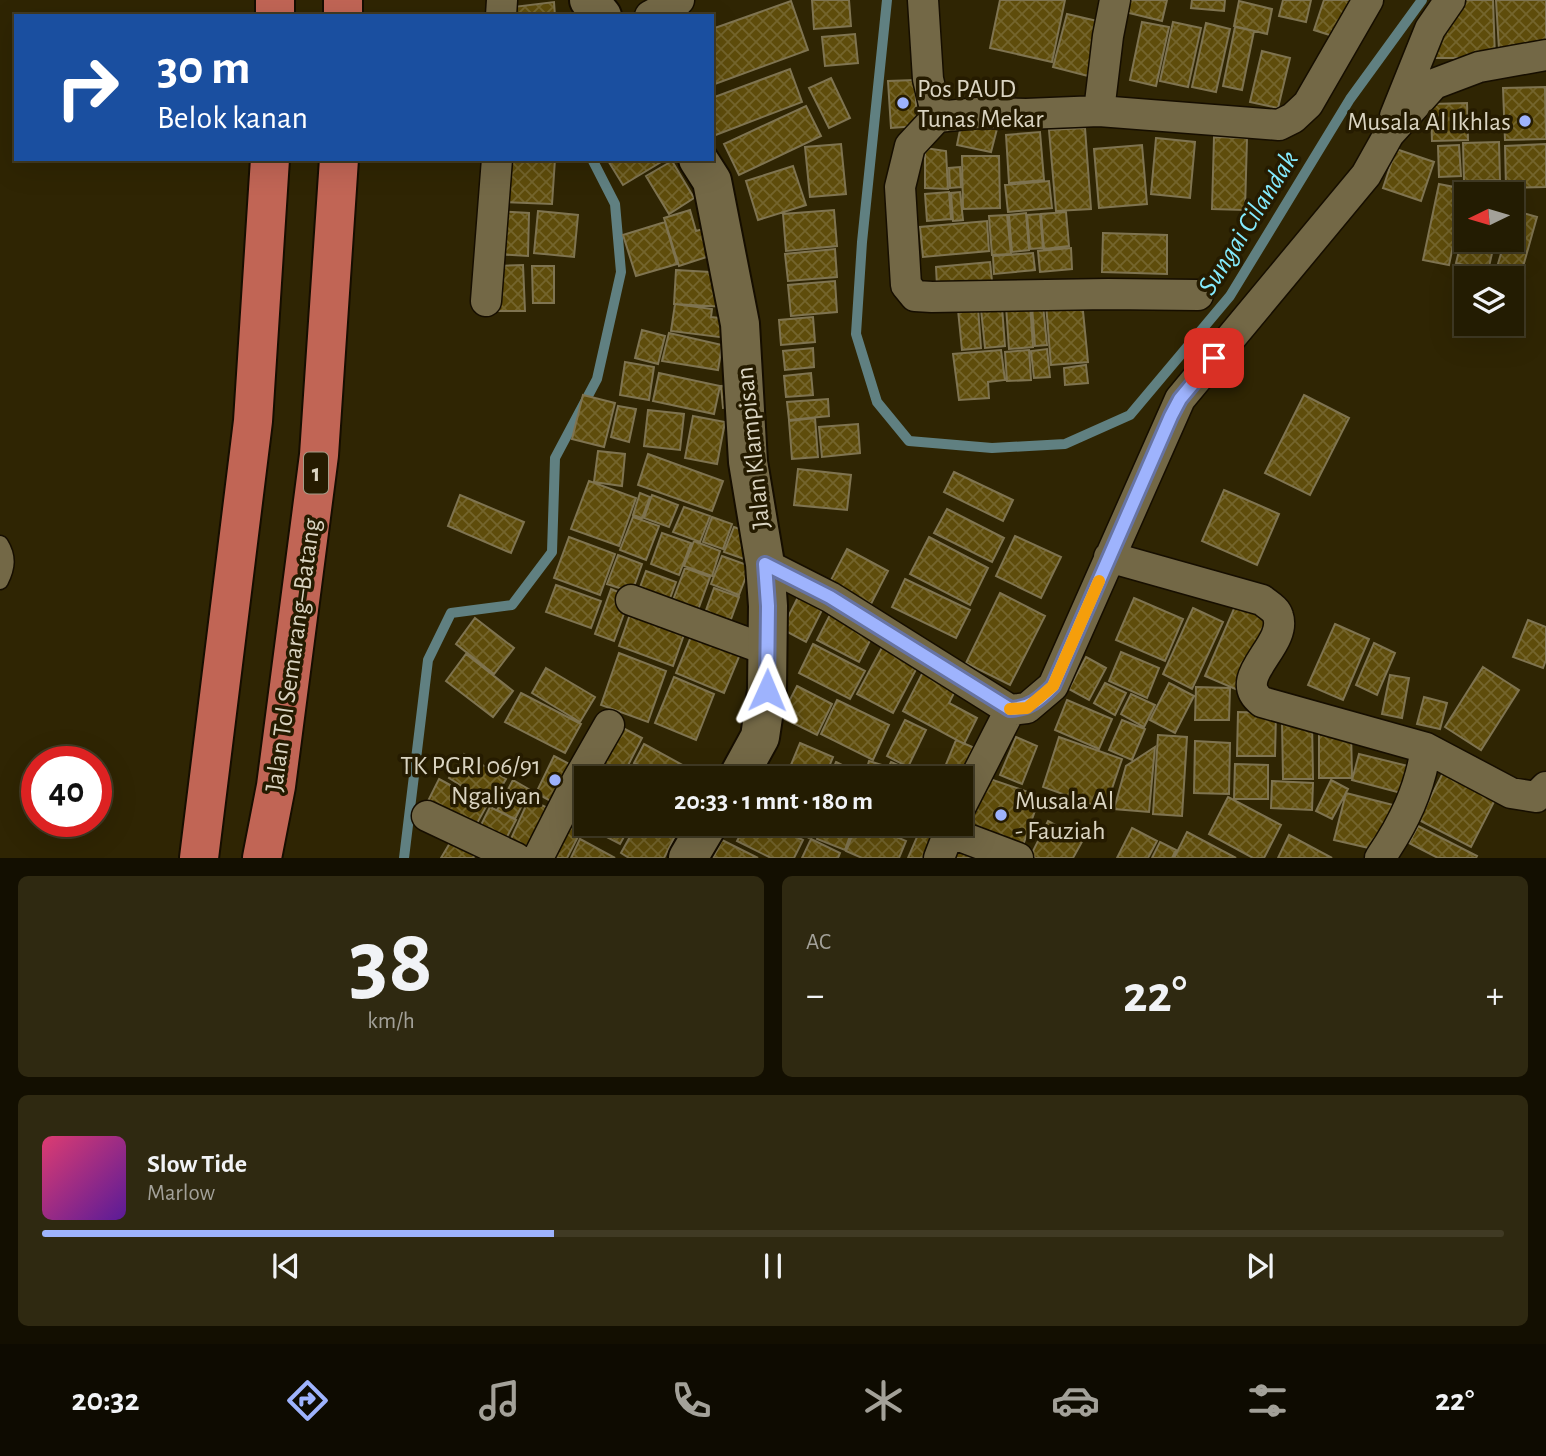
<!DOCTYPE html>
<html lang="id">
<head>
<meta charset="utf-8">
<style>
  :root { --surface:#231c02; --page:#2f2911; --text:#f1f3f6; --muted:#a3a199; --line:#403a24; --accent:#9eb3fd }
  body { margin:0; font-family:"Alegreya Sans",sans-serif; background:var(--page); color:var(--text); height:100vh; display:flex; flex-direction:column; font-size:26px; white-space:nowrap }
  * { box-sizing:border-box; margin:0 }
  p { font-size:23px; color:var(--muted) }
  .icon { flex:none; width:38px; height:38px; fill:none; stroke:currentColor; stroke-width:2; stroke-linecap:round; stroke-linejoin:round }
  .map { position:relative; height:858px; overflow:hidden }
  .drawer { display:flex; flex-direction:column; gap:18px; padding:18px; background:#130f01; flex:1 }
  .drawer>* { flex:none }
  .top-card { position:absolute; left:14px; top:14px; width:700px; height:147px; border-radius:0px; box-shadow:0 7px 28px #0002,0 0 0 2px var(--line); background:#1a4fa0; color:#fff; overflow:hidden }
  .needle { width:46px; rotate:265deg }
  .fabs { position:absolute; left:1454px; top:182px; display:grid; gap:14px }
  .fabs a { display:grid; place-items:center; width:70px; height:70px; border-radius:0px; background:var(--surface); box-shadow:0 7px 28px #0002,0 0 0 2px var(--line); font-size:35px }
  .speed { position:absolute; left:21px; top:746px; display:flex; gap:14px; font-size:35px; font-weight:700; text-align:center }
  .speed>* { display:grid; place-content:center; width:91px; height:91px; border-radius:50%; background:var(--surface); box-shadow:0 7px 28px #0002,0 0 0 2px var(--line); line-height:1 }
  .speed .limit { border:10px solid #d22; background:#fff; color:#111 }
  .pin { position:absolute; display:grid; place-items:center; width:60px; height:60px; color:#fff; margin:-30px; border-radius:14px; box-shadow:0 4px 10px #0006 }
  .me { position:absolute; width:77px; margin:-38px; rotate:1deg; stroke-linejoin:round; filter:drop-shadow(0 0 5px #0008) }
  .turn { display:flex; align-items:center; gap:24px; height:147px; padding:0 28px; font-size:32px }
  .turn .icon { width:91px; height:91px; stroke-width:2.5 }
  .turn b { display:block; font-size:49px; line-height:60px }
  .big { font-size:52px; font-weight:700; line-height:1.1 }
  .drawer .widget { flex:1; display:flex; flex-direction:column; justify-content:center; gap:10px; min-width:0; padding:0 24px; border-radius:10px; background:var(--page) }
  .drawer .dial { align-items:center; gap:0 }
  .dial b { font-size:91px; line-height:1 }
  .song { display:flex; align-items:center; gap:21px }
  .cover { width:84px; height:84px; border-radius:10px; background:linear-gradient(135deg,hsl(340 70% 55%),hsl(270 70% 35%)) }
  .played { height:7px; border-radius:4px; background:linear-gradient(90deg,var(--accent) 35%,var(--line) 35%) }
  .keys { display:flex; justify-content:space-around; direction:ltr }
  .heat { display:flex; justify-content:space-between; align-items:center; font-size:38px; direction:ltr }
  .drawer .tiles { flex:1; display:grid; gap:18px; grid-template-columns:1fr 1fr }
  .widget:last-child { grid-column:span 2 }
  .trip { position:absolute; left:574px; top:766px; width:399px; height:70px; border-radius:0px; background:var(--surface); box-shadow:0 7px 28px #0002,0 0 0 2px var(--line); font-weight:700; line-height:70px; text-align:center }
  .menu { display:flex; height:112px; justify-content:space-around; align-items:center; background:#0e0b01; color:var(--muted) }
  .menu .icon { width:49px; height:49px }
  .menu .selected { color:var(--accent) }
  .menu b { font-size:32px; color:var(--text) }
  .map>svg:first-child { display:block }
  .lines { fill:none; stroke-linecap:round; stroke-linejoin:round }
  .stream { stroke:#608081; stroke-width:10 }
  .building { fill:url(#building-cross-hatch); stroke:#7f7451; stroke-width:2 }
  .service-casing { stroke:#160e00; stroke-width:19 }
  .minor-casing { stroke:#160e00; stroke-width:33 }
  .tertiary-casing { stroke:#160e00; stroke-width:42 }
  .motorway-casing { stroke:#160e00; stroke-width:42 }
  .service { stroke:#736846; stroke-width:16 }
  .minor { stroke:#736846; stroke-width:30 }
  .tertiary { stroke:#736846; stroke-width:38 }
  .motorway { stroke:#c16555; stroke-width:38 }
  .route-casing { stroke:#6774a4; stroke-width:18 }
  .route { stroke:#9eb3fd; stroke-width:12 }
  .slow { stroke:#f59e0b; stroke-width:12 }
  .poi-dot { fill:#9eb3fd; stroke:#251b00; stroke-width:2.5 }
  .labels { text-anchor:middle; stroke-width:7; stroke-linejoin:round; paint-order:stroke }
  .shield { fill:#251b00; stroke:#a49c87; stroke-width:2 }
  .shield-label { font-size:24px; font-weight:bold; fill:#dad4c1 }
  .poi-label { font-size:26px; fill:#dad4c1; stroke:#251b00; text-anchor:start }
  .street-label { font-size:26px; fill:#dad4c1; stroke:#251b00 }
  .water-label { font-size:28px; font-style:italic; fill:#84ebfe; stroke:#251b00 }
</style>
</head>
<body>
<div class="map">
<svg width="1546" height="858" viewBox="0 0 1546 858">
  <defs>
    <pattern id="building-cross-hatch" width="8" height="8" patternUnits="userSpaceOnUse" patternTransform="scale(1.75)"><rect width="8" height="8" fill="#5e4c0b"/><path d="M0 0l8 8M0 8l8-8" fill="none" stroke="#74652d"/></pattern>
  </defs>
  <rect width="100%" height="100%" fill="#2f2503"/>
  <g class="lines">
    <path class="stream" d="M887,0L862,242L856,334L877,402L909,441L992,448L1065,444L1130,415L1230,296L1350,99L1422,0
      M404,858L428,660L451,613L512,605L552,552L555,458L597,379L621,272L615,204L592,159"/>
  </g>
  <path class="building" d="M812,0H849L851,26L814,29Z
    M1000,0H1065L1052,62L990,48Z
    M1128,0H1167L1162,21L1125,12Z
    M1192,0H1225L1224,11L1191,8Z
    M1283,0H1311L1306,22L1279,16Z
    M1324,0H1351L1339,38L1314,30Z
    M1455,0H1493L1495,58H1425Z
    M1496,0H1546V46L1499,49Z
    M791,1L808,50L712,85V29Z
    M1239,1L1272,9L1267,34L1234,26Z
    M554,2L555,16H514L513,7Z
    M1067,14L1106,23L1092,77L1053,67Z
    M1142,22L1169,27L1156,86L1130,80Z
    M1173,22L1201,28L1188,87L1160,81Z
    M1206,23L1230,29L1216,92L1192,87Z
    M1235,27L1254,31L1242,90L1223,86Z
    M855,34L858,63L825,66L822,37Z
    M1262,51L1290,58L1278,108L1250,102Z
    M790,69L802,102L713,136L712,98Z
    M831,78L850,118L829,128L809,88Z
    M915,80L917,126L891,128L888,81Z
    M1545,87L1546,139L1505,140L1503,88Z
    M1467,103L1468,140L1432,141L1431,104Z
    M806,106L821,136L739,175L724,144Z
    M961,125H998L991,152L957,145Z
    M1085,128L1091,209L1056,211L1049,130Z
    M1040,132L1044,180L1009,183L1006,135Z
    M1214,137L1247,138L1245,210L1212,209Z
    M1156,138L1195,142L1190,198L1151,194Z
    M1499,142L1500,180L1464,181L1463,143Z
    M841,144L846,194L810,197L805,147Z
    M1546,144V187L1506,188L1505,146Z
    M1142,145L1147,204L1099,208L1094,149Z
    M1459,145L1461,176L1439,177L1438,146Z
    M925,148L946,151L948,189L925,188Z
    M1396,149L1434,162L1421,201L1383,188Z
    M962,156H999L1000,208L963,209Z
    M505,159H555L552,204L503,202Z
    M607,159H666L623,185Z
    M672,161L694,198L669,214L646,176Z
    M793,166L806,205L758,220L746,181Z
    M960,167L961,187L950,188L949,168Z
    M1049,181L1052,208L1008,212L1005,185Z
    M1439,184L1465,189L1449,265L1423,260Z
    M949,192L951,219L927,221L925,194Z
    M960,192L963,220L953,221L951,193Z
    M690,210L696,231L714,226L722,252L679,266L664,218Z
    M834,210L837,246L786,251L783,214Z
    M1513,210L1537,217L1519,281L1495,274L1505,240H1512Z
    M498,211L529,213L528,256L496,254Z
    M538,211L578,215L574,257L534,253Z
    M1066,212L1069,246L1044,249L1041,214Z
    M1026,213L1029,250L1012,252L1009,215Z
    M1040,214L1043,248L1030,249L1027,215Z
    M1007,215L1011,254L992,255L989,216Z
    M987,221L989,251L923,257L920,227Z
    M665,222L677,264L636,276L623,235Z
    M1466,223V240H1495L1488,271L1456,263Z
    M1103,233L1167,235V274L1102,272Z
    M1071,248L1072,269L1040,272L1038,251Z
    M835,249L837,277L788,281L785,254Z
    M1033,253L1035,270L994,274L993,256Z
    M990,262L992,281L937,286L936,267Z
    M523,265L525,311H499L498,266Z
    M532,266H554V303H533Z
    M676,270L727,273L726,307L674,304Z
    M835,281L837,312L791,316L788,285Z
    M1082,301L1088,362L1051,365L1046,304Z
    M675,304L712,309L711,317L737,320L735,339L671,331Z
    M1030,304L1033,347L1009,349L1006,306Z
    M1043,305L1047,345L1035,346L1032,306Z
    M1002,307L1005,346L985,348L981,309Z
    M978,308L981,348L962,350L958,310Z
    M813,317L815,342L781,345L779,320Z
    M642,330L665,336L658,364L635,358Z
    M669,333L722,345L718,370L662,361Z
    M813,348L814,367L785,370L783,351Z
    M1047,349L1050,377L1034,378L1031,351Z
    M1001,350L1005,380L988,382L989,398L959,400L953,354Z
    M1029,350L1031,380L1007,381L1005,352Z
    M625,362L654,367L649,400L620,395Z
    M1086,365L1088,383L1065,385L1064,368Z
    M659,373L720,386L714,414L653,401Z
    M811,373L813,395L786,397L784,376Z
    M741,385L742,406L723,408L721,386Z
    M583,395L615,403L604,447L572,439Z
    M1304,395L1349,418L1310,495L1265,473Z
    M828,399L829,416L789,420L787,402Z
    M618,406L636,409L629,442L611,437Z
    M648,410L684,414L680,450L644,446Z
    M693,416L725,422L717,464L685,458Z
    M815,418L818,457L792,459L789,421Z
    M858,424L860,453L822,457L819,427Z
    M598,451L625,454L622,486L594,482Z
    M648,454L723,481L712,511L638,485Z
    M798,469L851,475L847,510L794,505Z
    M954,472L1013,500L1003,521L944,492Z
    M589,481L636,498L619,546L571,529Z
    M1224,490L1279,514L1257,565L1202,541Z
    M640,493L650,497L642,518L633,515Z
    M460,495L524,522L511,553L448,526Z
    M652,495L678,505L669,527L644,518Z
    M684,507L710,516L700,542L673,532Z
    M947,509L1004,538L992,562L934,533Z
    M633,517L659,526L646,560L620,550Z
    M712,517L732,524L723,549L703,542Z
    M734,527L756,535L747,560L724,552Z
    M662,533L691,543L679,575L651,564Z
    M1015,536L1061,557L1041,598L996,576Z
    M569,537L615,554L600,595L554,578Z
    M929,537L988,568L970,605L910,574Z
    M694,541L720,551L712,576L684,566Z
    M847,549L888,571L871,604L830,582Z
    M618,555L642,564L632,592L607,584Z
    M722,556L750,566L739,595L711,584Z
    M685,568L710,577L694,621L669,611Z
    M646,571L676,582L666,609L636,598Z
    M905,579L970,610L956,638L892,607Z
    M556,585L601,601L591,628L546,612Z
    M714,588L739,597L726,633L701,624Z
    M611,589L630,597L614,641L595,634Z
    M801,591L825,604L806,642L782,629Z
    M1000,593L1045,616L1010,685L966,663Z
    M1134,598L1183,619L1165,661L1116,640Z
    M634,603L688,623L673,666L619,646Z
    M1236,604L1271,620L1240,691L1205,676Z
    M834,607L876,629L859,662L817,640Z
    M1193,608L1223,622L1192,689L1163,674Z
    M475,618L514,648L494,674L456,644Z
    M1528,620L1546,627V660L1543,668L1513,657Z
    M1335,624L1369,639L1343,700L1308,685Z
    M695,627L743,647L724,693L676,673Z
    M885,642L920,662L893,713L857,694Z
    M1374,643L1395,653L1377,695L1356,685Z
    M813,644L865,671L850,699L799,673Z
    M1121,652L1159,668L1147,698L1109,681Z
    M619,653L666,671L648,722L601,705Z
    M466,654L513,691L493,717L446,681Z
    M1086,657L1106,668L1089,700L1069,689Z
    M1483,667L1519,690L1481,750L1445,727Z
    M546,668L595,697L580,722L532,693Z
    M923,672L956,689L949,703L977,718L964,744L903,711Z
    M1390,675L1409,678L1402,718L1382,714Z
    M674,677L714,694L696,740L655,723Z
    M1105,683L1126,693L1115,715L1094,703Z
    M1169,683L1194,696L1175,733L1150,720Z
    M797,686L832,704L817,735L781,717Z
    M1196,687L1230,688L1229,720H1195Z
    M521,693L581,724L565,753L505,722Z
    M1131,694L1155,705L1144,727L1121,714Z
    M1424,697L1447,703L1440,729L1417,724Z
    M837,700L889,725L873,760L821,734Z
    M1067,700L1112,719L1099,749L1055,730Z
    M1238,712L1276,713L1275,756H1237Z
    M905,720L926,730L908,767L887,756Z
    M1122,720L1145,729L1132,760L1109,750Z
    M1312,720L1313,779H1283L1282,721Z
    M619,726L642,738L621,779H591Z
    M1351,728L1352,778H1319V729Z
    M1158,735L1187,737L1182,816L1153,814Z
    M1016,737L1037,746L1022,784L1000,775Z
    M1059,737L1122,759L1105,809L1043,787Z
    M956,740L977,749L961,779H940Z
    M1195,741L1230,743L1229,794L1194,793Z
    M800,743L833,757L824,779H804L788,772Z
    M644,744L699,774L696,779H665L634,763Z
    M1155,747L1149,812L1114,809L1126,766Z
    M464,754L506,779L491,804L449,778Z
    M1359,754L1412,767L1405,794L1352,780Z
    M554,756L575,767L556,804L536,793Z
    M869,761L885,766L881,779H864Z
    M836,762L855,771L852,779H829Z
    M891,762L931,779H883Z
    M1235,764L1268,765V799H1234Z
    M1447,765L1499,792L1471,847L1419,820Z
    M633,769L653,779H628Z
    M981,776L1040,796L1020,854L961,833Z
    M439,779L487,805L470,836L423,811Z
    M513,780L530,790L515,819L497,810Z
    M1331,780L1348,789L1332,819L1316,811Z
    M1272,781L1313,783L1312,810L1271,808Z
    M1346,793L1393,805L1382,851L1334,840Z
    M1228,797L1281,825L1264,858H1253L1209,834Z
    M586,798V824H631L620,844L574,820Z
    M529,799L556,812L537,854L510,841Z
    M490,807L516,820L501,848L476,835Z
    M560,817L582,829L567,858H542Z
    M1048,821L1083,840L1073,858H1036L1031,855Z
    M637,824H652L675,836L664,858H629L621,853Z
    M746,824H770L803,840L794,858H771L737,841Z
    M782,824H816L809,838Z
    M822,824H854L845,850L817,839Z
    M857,824H867L906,841L899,858H862L846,851Z
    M873,824H906L901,836Z
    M1418,826L1477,856L1476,858H1438L1409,843Z
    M1132,828L1157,841L1148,858H1117Z
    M920,830L940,838L932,858H908Z
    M1187,832L1236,858H1174Z
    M1289,835L1332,858H1278Z
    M453,838L477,853L473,858H441Z
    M580,839L615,858H571Z
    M811,839L840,853L838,858H802Z
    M961,839L978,846L973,858H953Z
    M722,840L758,858H713Z
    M1160,842L1176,850L1172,858H1152Z"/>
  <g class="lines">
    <g class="service-casing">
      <path id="service" d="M0,544C8,557 7,567 0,581"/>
    </g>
    <g class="minor-casing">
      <path id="minor" d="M923,0L928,79L937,117
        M501,16L502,0
        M650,16L679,0
        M1099,111L1108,36L1115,0
        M1395,116L1430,29L1450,0
        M937,117L978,113L1026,114L1099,111L1279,125L1293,118L1308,104L1368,0
        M937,117L910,146L900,187L906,285L915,296L932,297L1108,294L1198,295
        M486,301L497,159
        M1109,557L1262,600C1268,605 1276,609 1278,616C1288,646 1229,677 1262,702L1426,748L1511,793L1536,797L1546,787
        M765,564L830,597L1010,710L1027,708L1053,686L1180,399L1366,175L1389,134L1434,84L1479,67L1546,55
        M631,600L767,650
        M961,806L1010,710
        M427,816L516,858
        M949,832L1018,858
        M538,858L577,781L609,725
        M939,858L952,824
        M1380,858C1404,823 1420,789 1426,748"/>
    </g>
    <g class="tertiary-casing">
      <path id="tertiary" d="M589,0L602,16
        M698,159L712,181L740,324L748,462L765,564L768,606L767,690L760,737L737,779
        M688,858L708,824"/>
    </g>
    <g class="motorway-casing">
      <path id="motorway" d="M275,0V16
        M343,0V16
        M199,858L253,421L270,159
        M262,858L276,786L319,455L339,159"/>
    </g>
    <use href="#service" class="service"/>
    <use href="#minor" class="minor"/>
    <use href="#tertiary" class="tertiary"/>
    <use href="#motorway" class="motorway"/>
  </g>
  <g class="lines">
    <g class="route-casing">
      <path id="route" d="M767,690L768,606L765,564L830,597L1010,709C1030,708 1039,700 1053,686L1171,416L1180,399L1214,358"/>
    </g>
    <use href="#route" class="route"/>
    <path class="slow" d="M1010,709L1027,708L1053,686L1099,581"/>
  </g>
  <g class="poi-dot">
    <circle cx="903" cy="103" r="7"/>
    <circle cx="1525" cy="121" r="7"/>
    <circle cx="555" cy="780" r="7"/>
    <circle cx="1001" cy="815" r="7"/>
  </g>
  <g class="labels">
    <rect class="shield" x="304" y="452.5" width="24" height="41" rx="5"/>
    <g class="shield-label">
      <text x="316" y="481">1</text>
    </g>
    <g class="poi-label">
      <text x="917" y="97">Pos PAUD<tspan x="917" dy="30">Tunas Mekar</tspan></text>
      <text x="1511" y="130" text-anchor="end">Musala Al Ikhlas</text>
      <text x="541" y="774" text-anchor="end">TK PGRI 06/91<tspan x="541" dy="30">Ngaliyan</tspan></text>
      <text x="1015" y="809">Musala Al<tspan x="1015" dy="30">- Fauziah</tspan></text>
    </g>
    <g class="street-label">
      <text transform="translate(752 448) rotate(-96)" y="9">Jalan Klampisan</text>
      <text transform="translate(292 655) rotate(-82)" y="9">Jalan Tol Semarang–Batang</text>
    </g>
    <g class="water-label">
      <text transform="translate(1247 222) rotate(-58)" y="10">Sungai Cilandak</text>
    </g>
  </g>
</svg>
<div class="fabs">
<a><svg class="needle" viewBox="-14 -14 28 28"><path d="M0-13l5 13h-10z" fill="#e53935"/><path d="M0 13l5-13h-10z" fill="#a3a199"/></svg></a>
<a><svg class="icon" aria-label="layers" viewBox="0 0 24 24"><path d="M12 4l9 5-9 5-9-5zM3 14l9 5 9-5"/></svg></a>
</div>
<div class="speed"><div class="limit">40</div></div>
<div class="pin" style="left:1214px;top:358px;background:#d93025"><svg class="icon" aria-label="arrive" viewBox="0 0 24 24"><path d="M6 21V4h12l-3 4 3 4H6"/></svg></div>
<svg class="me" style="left:767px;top:690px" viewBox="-20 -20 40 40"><path d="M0-17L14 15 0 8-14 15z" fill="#9eb3fd" stroke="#fff" stroke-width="4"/></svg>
<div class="trip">20:33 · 1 mnt · 180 m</div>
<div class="top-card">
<div class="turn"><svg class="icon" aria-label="right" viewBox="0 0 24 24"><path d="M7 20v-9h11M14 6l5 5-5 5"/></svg><div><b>30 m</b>Belok kanan</div></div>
</div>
</div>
<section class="drawer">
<div class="tiles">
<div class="widget dial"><b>38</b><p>km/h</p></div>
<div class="widget"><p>AC</p>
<div class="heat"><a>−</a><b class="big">22°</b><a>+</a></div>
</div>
<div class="widget">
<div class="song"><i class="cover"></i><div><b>Slow Tide</b><p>Marlow</p></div></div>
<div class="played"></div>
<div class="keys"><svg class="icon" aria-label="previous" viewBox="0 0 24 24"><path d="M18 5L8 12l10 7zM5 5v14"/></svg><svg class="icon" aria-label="pause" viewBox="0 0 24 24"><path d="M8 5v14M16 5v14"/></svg><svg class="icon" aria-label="next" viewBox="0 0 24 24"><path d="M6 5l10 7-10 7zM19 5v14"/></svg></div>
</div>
</div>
</section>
<nav class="menu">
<b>20:32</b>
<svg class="icon selected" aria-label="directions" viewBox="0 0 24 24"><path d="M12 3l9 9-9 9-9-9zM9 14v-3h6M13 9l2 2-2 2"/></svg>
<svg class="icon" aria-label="music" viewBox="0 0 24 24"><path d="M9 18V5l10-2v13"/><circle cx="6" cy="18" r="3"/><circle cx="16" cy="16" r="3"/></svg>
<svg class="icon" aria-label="phone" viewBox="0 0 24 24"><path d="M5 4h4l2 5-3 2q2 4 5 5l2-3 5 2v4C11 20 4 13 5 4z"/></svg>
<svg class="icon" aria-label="climate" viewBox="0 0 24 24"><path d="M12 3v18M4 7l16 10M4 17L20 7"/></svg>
<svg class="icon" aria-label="car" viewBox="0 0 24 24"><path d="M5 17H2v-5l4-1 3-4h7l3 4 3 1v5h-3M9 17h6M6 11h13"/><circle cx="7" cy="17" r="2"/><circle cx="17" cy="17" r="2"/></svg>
<svg class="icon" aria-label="filters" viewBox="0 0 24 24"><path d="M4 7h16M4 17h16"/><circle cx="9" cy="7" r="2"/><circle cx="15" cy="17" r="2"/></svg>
<b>22°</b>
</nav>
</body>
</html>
